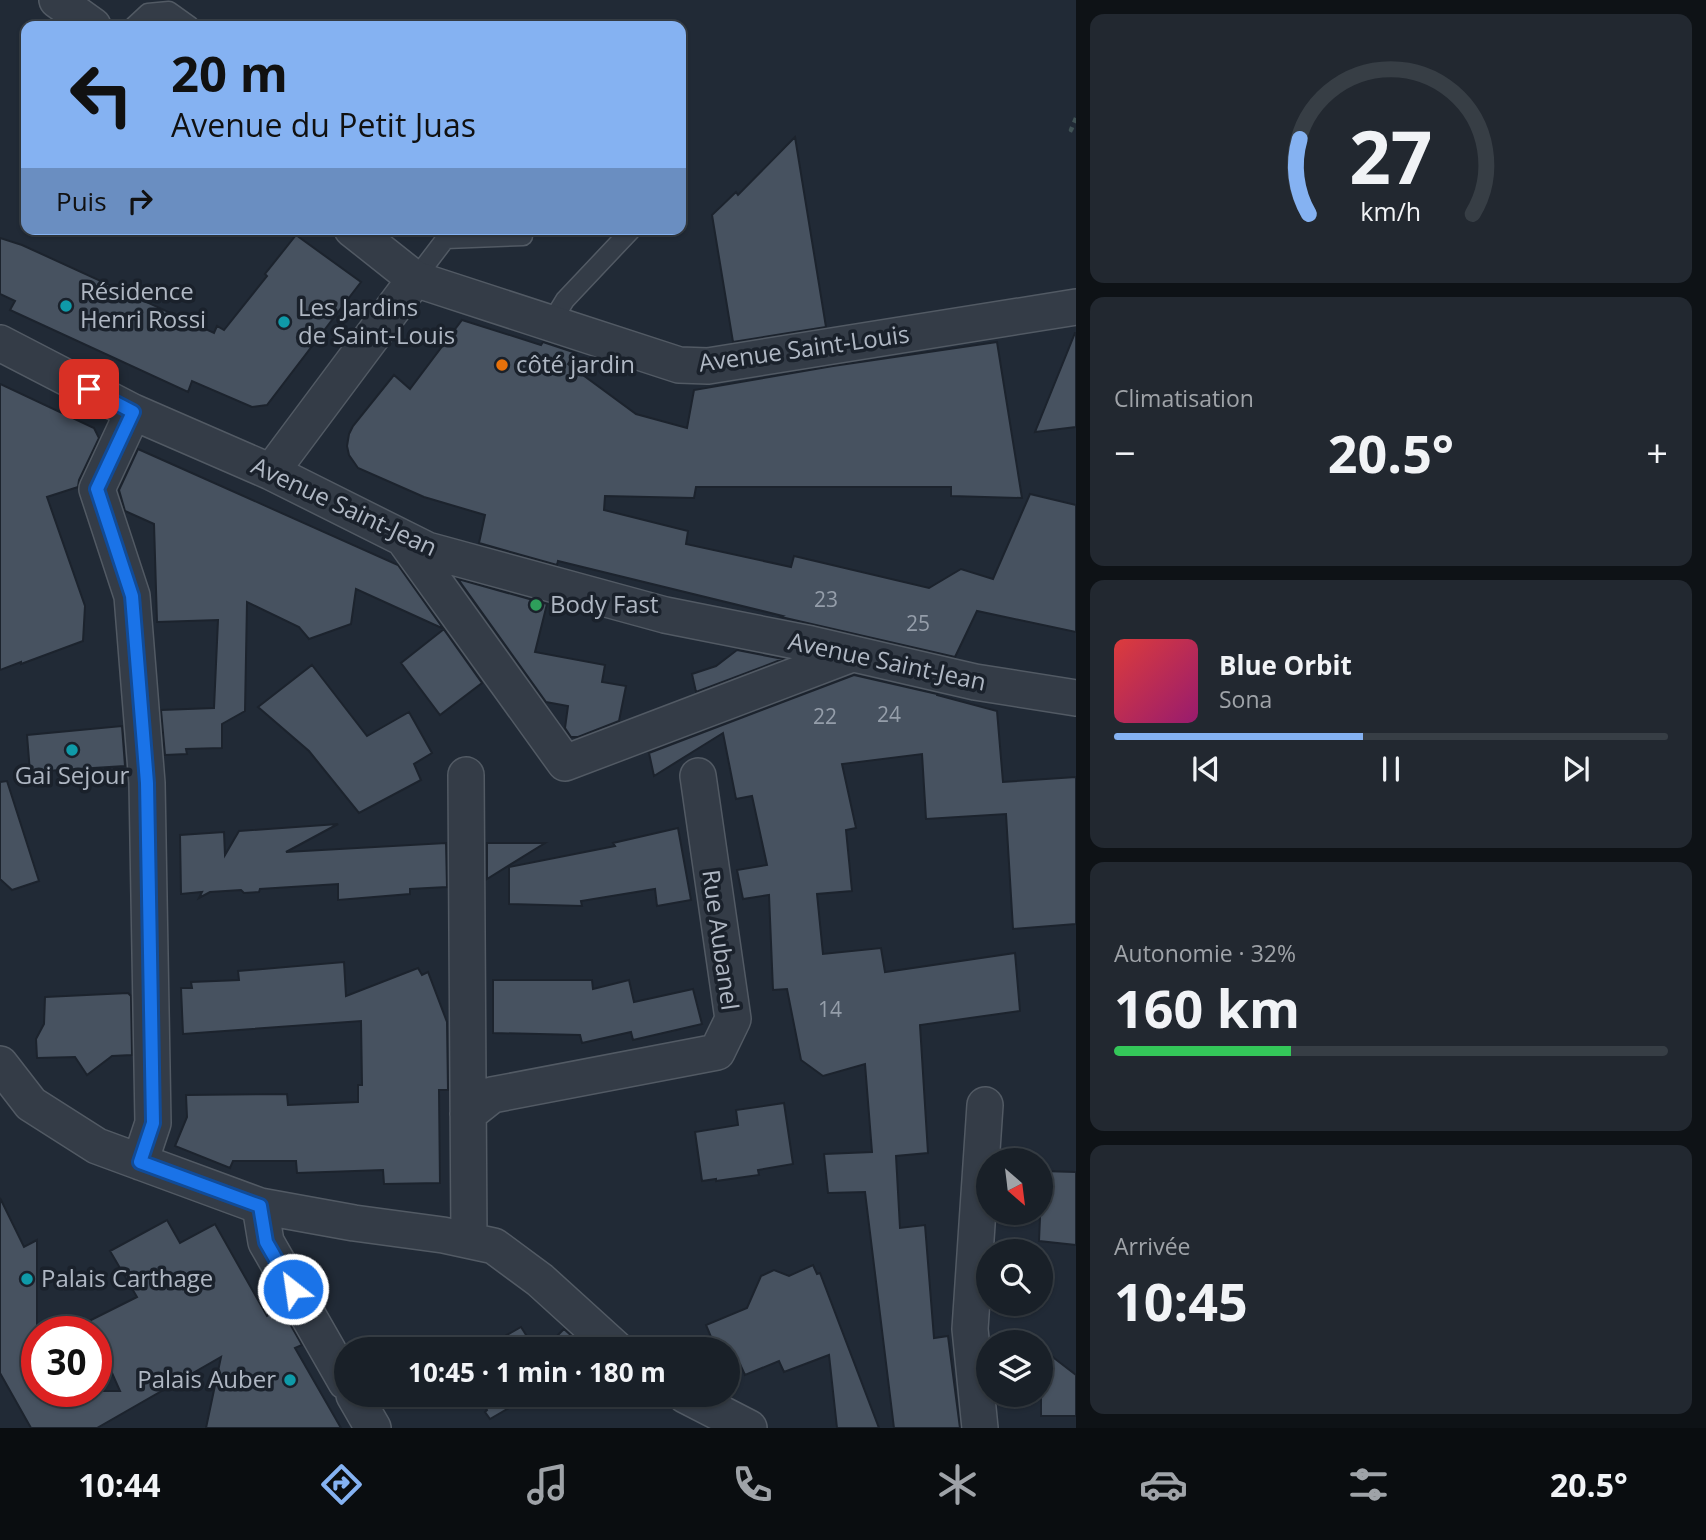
<!DOCTYPE html>
<html lang="fr">
<head>
<meta charset="utf-8">
<style>
  :root { --surface:#192028; --page:#222830; --text:#f1f3f6; --muted:#9fa3a8; --line:#373e45; --accent:#85b2f2 }
  body { margin:0; font-family:"Open Sans",sans-serif; background:var(--page); color:var(--text); height:100vh; display:flex; flex-direction:column; font-size:26px; white-space:nowrap }
  * { box-sizing:border-box; margin:0 }
  p { font-size:23px; color:var(--muted) }
  .icon { flex:none; width:38px; height:38px; fill:none; stroke:currentColor; stroke-width:2; stroke-linecap:round; stroke-linejoin:round }
  .map { position:relative; flex:1; overflow:hidden }
  .panel { display:flex; flex-direction:column; gap:14px; padding:14px; background:#0e1216; width:630px }
  .panel>* { flex:none }
  .guide { position:absolute; left:21px; top:21px; width:665px; height:214px; border-radius:14px; box-shadow:0 2px 5px #0004,0 0 0 2px var(--line); background:#85b2f2; color:#111; overflow:hidden }
  .needle { width:46px; rotate:152deg }
  .controls { position:absolute; left:976px; top:1148px; display:grid; gap:14px }
  .controls a { display:grid; place-items:center; width:77px; height:77px; border-radius:50%; background:var(--surface); box-shadow:0 2px 5px #0004,0 0 0 2px var(--line); font-size:35px }
  .speed { position:absolute; left:21px; top:1316px; display:flex; gap:14px; font-size:35px; font-weight:700; text-align:center }
  .speed>* { display:grid; place-content:center; width:91px; height:91px; border-radius:50%; background:var(--surface); box-shadow:0 2px 5px #0004,0 0 0 2px var(--line); line-height:1 }
  .speed .limit { border:10px solid #d22; background:#fff; color:#111 }
  .pin { position:absolute; display:grid; place-items:center; width:60px; height:60px; color:#fff; margin:-30px; border-radius:14px; box-shadow:0 4px 10px #0006 }
  .me { position:absolute; width:77px; margin:-38px; rotate:330deg; stroke-linejoin:round; filter:drop-shadow(0 0 5px #0008) }
  .turn { display:flex; align-items:center; gap:24px; height:147px; padding:0 35px; font-size:32px }
  .turn .icon { width:91px; height:91px; stroke-width:2.5 }
  .turn b { display:block; font-size:49px; line-height:60px }
  .then { display:flex; align-items:center; height:66px; padding:0 35px; background:#0003; gap:14px; font-size:26px }
  .big { font-size:52px; font-weight:700; line-height:1.1 }
  .panel .widget { flex:1; display:flex; flex-direction:column; justify-content:center; gap:10px; min-width:0; padding:0 24px; border-radius:14px; background:var(--page) }
  .panel .dial { align-items:center; gap:0 }
  .dial svg { height:182px; overflow:visible; fill:none; stroke:var(--line); stroke-width:7; stroke-linecap:round; text-anchor:middle }
  .dial text { fill:var(--text); stroke:none }
  .song { display:flex; align-items:center; gap:21px }
  .cover { width:84px; height:84px; border-radius:10px; background:linear-gradient(135deg,hsl(0 70% 55%),hsl(320 70% 35%)) }
  .played { height:7px; border-radius:4px; background:linear-gradient(90deg,var(--accent) 45%,var(--line) 45%) }
  .keys { display:flex; justify-content:space-around; direction:ltr }
  .heat { display:flex; justify-content:space-between; align-items:center; font-size:38px; direction:ltr }
  .charge { height:10px; border-radius:5px; background:linear-gradient(90deg,#34c759 32%,var(--line) 0) }
  .trip { position:absolute; left:334px; top:1337px; width:406px; height:70px; border-radius:35px; background:var(--surface); box-shadow:0 2px 5px #0004,0 0 0 2px var(--line); font-weight:700; line-height:70px; text-align:center }
  .menu { display:flex; height:112px; justify-content:space-around; align-items:center; background:#0a0d10; color:var(--muted) }
  .menu .icon { width:49px; height:49px }
  .menu .on { color:var(--accent) }
  .menu b { font-size:32px; color:var(--text) }
  main { display:flex; flex:1; min-height:0 }
  .map>svg:first-child { display:block }
  .building { fill:#475260; stroke:#1c232d; stroke-width:2 }
  .lines { fill:none; stroke-linecap:round; stroke-linejoin:round }
  .lane-casing { stroke:#525a64; stroke-width:21 }
  .street-casing { stroke:#525a64; stroke-width:38 }
  .path { stroke:#405255; stroke-width:4.5; stroke-dasharray:5 5; stroke-linecap:butt }
  .lane { stroke:#343c47; stroke-width:18 }
  .street { stroke:#343c47; stroke-width:35 }
  .route-casing { stroke:#114b97; stroke-width:18 }
  .route { stroke:#1a73e8; stroke-width:12 }
  .culture-dot { fill:#0f9aa8; stroke:#1a212b; stroke-width:2.5 }
  .food-dot { fill:#e8710a; stroke:#1a212b; stroke-width:2.5 }
  .leisure-dot { fill:#2e9e5b; stroke:#1a212b; stroke-width:2.5 }
  .labels { text-anchor:middle; stroke-width:7; stroke-linejoin:round; paint-order:stroke }
  .number-label { font-size:21px; fill:#959eaa }
  .poi-label { font-size:24px; fill:#afb7c3; stroke:#1a212b; text-anchor:start }
  .street-label { font-size:24px; fill:#afb7c3; stroke:#1a212b }
</style>
</head>
<body>
<main>
<div class="map">
<svg width="1076" height="1428" viewBox="0 0 1076 1428">
  <rect width="100%" height="100%" fill="#212a36"/>
  <path class="building" d="M795,137L826,327L733,342L712,215L736,192L738,195Z
    M296,235L361,282L267,405L252,407L192,381L188,392L10,310L15,301L0,294V238L22,245L214,333L217,326L224,330L267,276L265,274Z
    M462,320L541,345L543,342L576,353L568,364L636,414L687,428L694,390L833,366L997,342L1022,498L951,496V487H696L694,498L605,496L604,510L688,531L686,544L791,567L794,556L929,588L961,569L993,579L1030,494L1076,505V632L977,611L955,657L781,617L783,616L558,561L557,565L479,543L485,515L424,497L358,468L349,455L347,446L349,434L353,426L394,375L410,389Z
    M1075,333H1076V427L1035,432Z
    M0,384L94,428L99,438L79,480L78,487L47,497L85,606L83,641L21,664V662L0,670Z
    M138,449L398,565L482,683L440,715L401,663L444,629L356,589L351,624L309,639L299,627L247,602L245,711L222,724V748L186,749L187,754L165,755L161,710L214,708L218,620L157,622L154,524L125,511L119,490Z
    M458,579L547,604L535,652L605,665L602,682L626,686L619,721L578,737H571L565,728L568,706L546,702Z
    M737,650L783,659L696,692L692,674L716,666Z
    M312,665L367,736L409,712L432,753L414,764L421,780L359,813L309,751L258,707Z
    M854,675L937,694V695L997,711L1003,782L1076,777V924L1013,929L1006,814L926,819L922,754L842,764L856,828L846,830L852,891L817,894L823,954L881,948L885,972L1015,953L1020,1011L920,1025L928,1153L896,1156L900,1228L925,1225L934,1338L948,1336L960,1428H894L865,1192L828,1193L824,1154L872,1152L865,1064L823,1076L801,1060L787,989L773,990L769,895L743,899L737,870L767,865L752,796L736,799L723,733L654,776L649,753Z
    M122,726L125,766L30,772L27,735Z
    M7,781L39,881L12,890L0,879V782Z
    M338,824L286,852L446,843L447,887L410,889V894L338,900V884L260,889L259,892L244,893L241,890L210,892L199,898L202,892L181,894L180,835L224,832L225,855L239,831Z
    M678,828L691,900L657,906L655,889L581,901L582,906L509,904V867L615,846L613,843Z
    M487,843H545L487,879Z
    M344,962L346,996L418,968L422,975L428,972L447,1022L448,1090H439L440,1183L384,1184L383,1170L297,1173L296,1161H233L230,1168L175,1146L187,1117L186,1095L287,1094L288,1105L358,1102V1085H362L361,1021L183,1034L181,988H192L191,982L239,980L238,971Z
    M493,980H592L593,989L629,980L634,1002L693,989L702,1024L633,1040L631,1032L582,1043L580,1035L493,1033Z
    M128,993L131,996L132,1055L112,1056L87,1075L75,1057L37,1058L36,1039L44,1024L45,997Z
    M784,1103L793,1164L758,1170L759,1175L716,1181V1179L702,1181L695,1132L738,1125L736,1110Z
    M1042,1171L1076,1172V1245L1039,1241Z
    M0,1198L24,1247L37,1240V1391H120L96,1337V1332H94L89,1321L137,1297L110,1251L167,1220L180,1243L215,1224L267,1316L281,1308L302,1345L295,1348L341,1428H206L221,1357L97,1428H31L0,1373Z
    M813,1265L817,1274L820,1273L879,1428H837L829,1355L784,1372L779,1361L745,1375L740,1364L728,1369V1349H716L706,1325L747,1308L761,1276L774,1270L789,1276Z
    M521,1327L535,1349H482Z
    M564,1329L586,1349H544Z
    M1041,1348L1076,1375V1416H1041Z
    M478,1395H531L490,1419L485,1412L487,1410Z"/>
  <g class="lines">
    <g class="lane-casing">
      <path id="lane" d="M134,26L148,13L169,11L190,26
        M446,239L523,236
        M415,279L453,229
        M551,323L565,300L632,229"/>
    </g>
    <g class="street-casing">
      <path id="street" d="M57,0L93,26
        M352,229L415,279L679,365L708,366L1076,307
        M0,343L133,412L271,472L427,550L665,615L811,644L975,682L1076,698
        M133,412L97,489L132,596L147,783L153,1123L140,1162
        M271,472L415,279
        M403,538L565,763L852,654
        M466,775L469,1240
        M0,1064L31,1104L97,1146L260,1206L354,1223L443,1235L494,1246L540,1280L616,1349
        M468,1114L492,1095L717,1052L733,1019L698,776
        M260,1206L266,1242L346,1382
        M354,1395L373,1428
        M685,1395L749,1428
        M980,1428L970,1329L985,1105"/>
    </g>
    <path class="path" d="M1076,118L1071,130L1076,132"/>
    <use href="#lane" class="lane"/>
    <use href="#street" class="street"/>
  </g>
  <g class="lines">
    <g class="route-casing">
      <path id="route" d="M89,389L133,412L97,489L132,596L147,783L153,1123L140,1162L260,1206L266,1242L293,1289"/>
    </g>
    <use href="#route" class="route"/>
  </g>
  <g class="culture-dot">
    <circle cx="66" cy="306" r="7"/>
    <circle cx="284" cy="322" r="7"/>
    <circle cx="72" cy="750" r="7"/>
    <circle cx="27" cy="1279" r="7"/>
    <circle cx="290" cy="1380" r="7"/>
  </g>
  <circle class="food-dot" cx="502" cy="365" r="7"/>
  <circle class="leisure-dot" cx="536" cy="605" r="7"/>
  <g class="labels">
    <g class="number-label">
      <text x="826" y="607">23</text>
      <text x="918" y="631">25</text>
      <text x="889" y="722">24</text>
      <text x="825" y="724">22</text>
      <text x="830" y="1017">14</text>
    </g>
    <g class="poi-label">
      <text x="80" y="300">Résidence<tspan x="80" dy="28">Henri Rossi</tspan></text>
      <text x="298" y="316">Les Jardins<tspan x="298" dy="28">de Saint-Louis</tspan></text>
      <text x="516" y="373">côté jardin</text>
      <text x="550" y="613">Body Fast</text>
      <text x="72" y="784" text-anchor="middle">Gai Sejour</text>
      <text x="41" y="1287">Palais Carthage</text>
      <text x="276" y="1388" text-anchor="end">Palais Auber</text>
    </g>
    <g class="street-label">
      <text transform="translate(804 349) rotate(-8)" y="8">Avenue Saint-Louis</text>
      <text transform="translate(344 507) rotate(25)" y="8">Avenue Saint-Jean</text>
      <text transform="translate(887 662) rotate(12)" y="8">Avenue Saint-Jean</text>
      <text transform="translate(720 940) rotate(82)" y="8">Rue Aubanel</text>
    </g>
  </g>
</svg>
<div class="controls">
<a><svg class="needle" viewBox="-14 -14 28 28"><path d="M0-13l5 13h-10z" fill="#e53935"/><path d="M0 13l5-13h-10z" fill="#9fa3a8"/></svg></a>
<a><svg class="icon" aria-label="search" viewBox="0 0 24 24"><circle cx="10" cy="10" r="6"/><path d="M15 15l6 6"/></svg></a>
<a><svg class="icon" aria-label="layers" viewBox="0 0 24 24"><path d="M12 4l9 5-9 5-9-5zM3 14l9 5 9-5"/></svg></a>
</div>
<div class="speed"><div class="limit">30</div></div>
<div class="pin" style="left:89px;top:389px;background:#d93025"><svg class="icon" aria-label="arrive" viewBox="0 0 24 24"><path d="M6 21V4h12l-3 4 3 4H6"/></svg></div>
<svg class="me" style="left:293px;top:1289px" viewBox="-20 -20 40 40"><circle r="17" fill="#1a73e8" stroke="#fff" stroke-width="3"/><path d="M0-11L8 9 0 5-8 9z" fill="#fff"/></svg>
<div class="trip">10:45 · 1 min · 180 m</div>
<div class="guide">
<div class="turn"><svg class="icon" aria-label="left" viewBox="0 0 24 24"><path d="M17 20v-9H6M10 6l-5 5 5 5"/></svg><div><b>20 m</b>Avenue du Petit Juas</div></div>
<div class="then">Puis<svg class="icon" aria-label="right" viewBox="0 0 24 24"><path d="M7 20v-9h11M14 6l5 5-5 5"/></svg></div>
</div>
</div>
<section class="panel">
<div class="widget dial"><svg viewBox="0 0 100 80">
<path d="M14 69A42 42 0 1 1 86 69"/>
<path d="M14 69A42 42 0 0 1 10 36" stroke="#85b2f2"/>
<text x="50" y="56" font-size="32" font-weight="700">27</text>
<text x="50" y="72" font-size="11">km/h</text>
</svg></div>
<div class="widget"><p>Climatisation</p>
<div class="heat"><a>−</a><b class="big">20.5°</b><a>+</a></div>
</div>
<div class="widget">
<div class="song"><i class="cover"></i><div><b>Blue Orbit</b><p>Sona</p></div></div>
<div class="played"></div>
<div class="keys"><svg class="icon" aria-label="previous" viewBox="0 0 24 24"><path d="M18 5L8 12l10 7zM5 5v14"/></svg><svg class="icon" aria-label="pause" viewBox="0 0 24 24"><path d="M8 5v14M16 5v14"/></svg><svg class="icon" aria-label="next" viewBox="0 0 24 24"><path d="M6 5l10 7-10 7zM19 5v14"/></svg></div>
</div>
<div class="widget"><p>Autonomie · 32%</p><b class="big">160 km</b><div class="charge"></div></div>
<div class="widget"><p>Arrivée</p><b class="big">10:45</b></div>
</section>
</main>
<nav class="menu">
<b>10:44</b>
<svg class="icon on" aria-label="directions" viewBox="0 0 24 24"><path d="M12 3l9 9-9 9-9-9zM9 14v-3h6M13 9l2 2-2 2"/></svg>
<svg class="icon" aria-label="music" viewBox="0 0 24 24"><path d="M9 18V5l10-2v13"/><circle cx="6" cy="18" r="3"/><circle cx="16" cy="16" r="3"/></svg>
<svg class="icon" aria-label="phone" viewBox="0 0 24 24"><path d="M5 4h4l2 5-3 2q2 4 5 5l2-3 5 2v4C11 20 4 13 5 4z"/></svg>
<svg class="icon" aria-label="climate" viewBox="0 0 24 24"><path d="M12 3v18M4 7l16 10M4 17L20 7"/></svg>
<svg class="icon" aria-label="car" viewBox="0 0 24 24"><path d="M5 17H2v-5l4-1 3-4h7l3 4 3 1v5h-3M9 17h6M6 11h13"/><circle cx="7" cy="17" r="2"/><circle cx="17" cy="17" r="2"/></svg>
<svg class="icon" aria-label="filters" viewBox="0 0 24 24"><path d="M4 7h16M4 17h16"/><circle cx="9" cy="7" r="2"/><circle cx="15" cy="17" r="2"/></svg>
<b>20.5°</b>
</nav>
</body>
</html>
